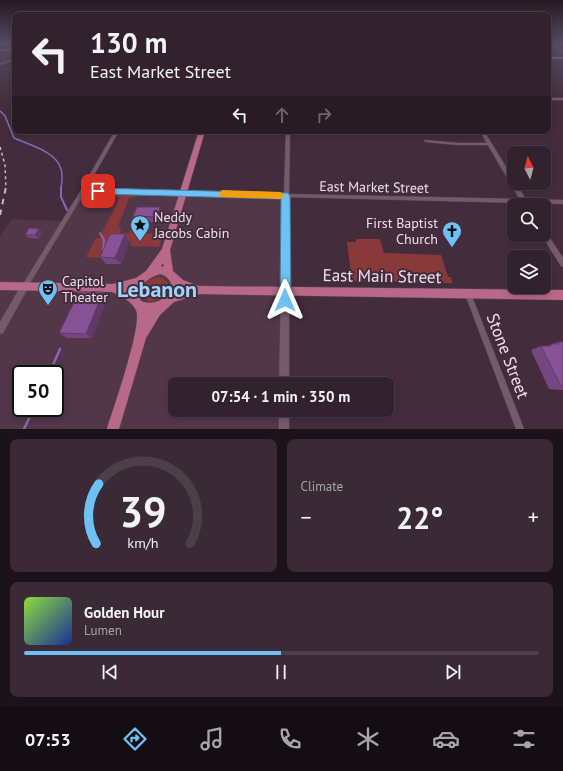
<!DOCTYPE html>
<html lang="en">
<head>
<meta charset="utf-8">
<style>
  :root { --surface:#32222d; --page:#3a2a35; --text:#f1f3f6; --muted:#a8a4aa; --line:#4d3f49; --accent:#6ec2f3 }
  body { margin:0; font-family:"PT Sans",sans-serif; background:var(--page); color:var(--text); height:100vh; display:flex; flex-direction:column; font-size:15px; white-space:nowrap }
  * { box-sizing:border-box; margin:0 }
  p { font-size:13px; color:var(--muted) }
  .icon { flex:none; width:22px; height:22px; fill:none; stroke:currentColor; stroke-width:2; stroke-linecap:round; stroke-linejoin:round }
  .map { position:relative; height:429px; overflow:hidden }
  .drawer { display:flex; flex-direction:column; gap:10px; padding:10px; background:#1c1319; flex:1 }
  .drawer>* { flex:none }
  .banner { position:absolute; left:12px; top:12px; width:539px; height:122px; border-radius:8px; box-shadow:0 2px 6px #0003,0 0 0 1px var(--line); background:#32222d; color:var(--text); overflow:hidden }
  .needle { width:26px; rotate:354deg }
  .tools { position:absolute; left:507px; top:146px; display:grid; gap:8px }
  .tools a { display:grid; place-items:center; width:44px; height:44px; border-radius:8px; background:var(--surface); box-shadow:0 2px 6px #0003,0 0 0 1px var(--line); font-size:20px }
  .speed { position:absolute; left:12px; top:365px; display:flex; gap:8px; font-size:20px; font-weight:700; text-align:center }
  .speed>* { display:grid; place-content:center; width:52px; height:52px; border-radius:50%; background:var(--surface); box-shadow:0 2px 6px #0003,0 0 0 1px var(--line); line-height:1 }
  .speed .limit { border:2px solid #111; border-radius:6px; background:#fff; color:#111 }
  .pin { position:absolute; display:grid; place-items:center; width:34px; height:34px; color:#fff; margin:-17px; border-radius:8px; box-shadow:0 2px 6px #0006 }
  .me { position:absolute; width:44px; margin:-22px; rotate:0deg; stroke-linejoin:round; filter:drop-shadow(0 0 3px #0008) }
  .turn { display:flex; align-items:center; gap:14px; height:84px; padding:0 12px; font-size:18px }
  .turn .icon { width:52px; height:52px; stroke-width:2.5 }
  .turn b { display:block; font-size:28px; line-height:34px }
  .lanes { display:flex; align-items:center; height:38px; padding:0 12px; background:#0003; justify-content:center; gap:20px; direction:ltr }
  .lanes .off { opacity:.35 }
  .big { font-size:30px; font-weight:700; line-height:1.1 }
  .drawer .tile { flex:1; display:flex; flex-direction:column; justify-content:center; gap:6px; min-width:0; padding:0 14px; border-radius:8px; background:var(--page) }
  .drawer .dial { align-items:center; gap:0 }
  .dial svg { height:104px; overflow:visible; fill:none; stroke:var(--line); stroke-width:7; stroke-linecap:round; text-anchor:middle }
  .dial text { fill:var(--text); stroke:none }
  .song { display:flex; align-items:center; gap:12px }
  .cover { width:48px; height:48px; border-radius:6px; background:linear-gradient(135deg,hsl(90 70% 55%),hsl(230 70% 35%)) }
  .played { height:4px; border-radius:2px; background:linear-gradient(90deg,var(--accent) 50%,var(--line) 50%) }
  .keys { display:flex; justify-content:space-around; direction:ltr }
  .heat { display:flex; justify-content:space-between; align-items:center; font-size:22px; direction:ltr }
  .drawer .tiles { flex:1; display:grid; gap:10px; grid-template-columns:1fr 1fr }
  .tile:last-child { grid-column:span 2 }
  .trip { position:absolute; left:168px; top:377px; width:226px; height:40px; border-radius:8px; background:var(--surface); box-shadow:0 2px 6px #0003,0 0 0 1px var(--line); font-weight:700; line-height:40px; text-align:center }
  .tabs { display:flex; height:64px; justify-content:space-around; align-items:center; background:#140e12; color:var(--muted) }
  .tabs .icon { width:28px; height:28px }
  .tabs .current { color:var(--accent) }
  .tabs b { font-size:18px; color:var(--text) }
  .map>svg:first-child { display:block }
  .built { fill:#523749; fill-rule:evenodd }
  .green { fill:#8a393b }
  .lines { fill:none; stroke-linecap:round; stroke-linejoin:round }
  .stream-far2 { stroke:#8269b5; stroke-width:1.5 }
  .stream-far1 { stroke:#8269b5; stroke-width:2 }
  .stream { stroke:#8269b5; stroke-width:2.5 }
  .minor-casing { stroke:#5c4a56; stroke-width:1 }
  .tertiary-casing { stroke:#5c4a56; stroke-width:1 }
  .secondary-casing { stroke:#5c4a56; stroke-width:1 }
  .primary-casing { stroke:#5c4a56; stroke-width:1 }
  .minor { fill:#735b6b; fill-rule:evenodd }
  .tertiary { fill:#735b6b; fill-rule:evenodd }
  .secondary { fill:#735b6b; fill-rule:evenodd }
  .primary { fill:#b86987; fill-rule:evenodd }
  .rail-far1 { stroke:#cabac4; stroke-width:1.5; stroke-dasharray:3 3; stroke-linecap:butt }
  .rail { stroke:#cabac4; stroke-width:2; stroke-dasharray:5.5 5.5; stroke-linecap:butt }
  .wall { fill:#754781 }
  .shaded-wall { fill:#5f3a69 }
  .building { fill:#885396; stroke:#5f3a69 }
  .route { fill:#6ec2f3; stroke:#487e9e }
  .slow { fill:#f59e0b }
  .labels { text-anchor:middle; stroke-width:4; stroke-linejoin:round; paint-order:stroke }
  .street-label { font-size:14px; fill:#eee0e9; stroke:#432d3c }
  .poi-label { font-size:14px; fill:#eee0e9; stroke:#432d3c; text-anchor:start }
  .near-street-label { font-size:17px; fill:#eee0e9; stroke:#432d3c }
  .town-label { font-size:22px; font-weight:bold; fill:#9cd8fd; stroke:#432d3c }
</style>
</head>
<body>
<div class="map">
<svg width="563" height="429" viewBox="0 0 563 429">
  <rect width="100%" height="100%" fill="#432d3c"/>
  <path class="built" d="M83,191L285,196L284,384H175V410H284V429H0V237L12,219L65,221ZM21,374H55V408H21Z"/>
  <path class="green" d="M115,195H135V197L129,198L118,226L121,229L120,233H129L131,229L133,233L161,234L163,228L165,227L159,247L130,246L131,241H115L104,258L86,257L96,238L99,239L120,197L114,196Z
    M356,239H380L384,253L441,255L448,277H451L452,283L352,281L347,242H356Z
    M159,277L163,278L168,283C170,298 146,310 141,293C143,283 150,278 159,277Z"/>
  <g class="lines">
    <path class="stream-far2" d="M0,111L5,116L14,138C29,145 56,151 61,169C63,175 62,182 61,188"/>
    <path class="stream-far1" d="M61,187V197L67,210
      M100,233L104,240L103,251"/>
    <path class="stream" d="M49,374L60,349
      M24,429L34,408"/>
    <g class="minor-casing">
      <path id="minor" d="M551,43H554L563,51V53Z
        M15,58V60L0,65V63Z
        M548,98H563V100H548Z
        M115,131H119L86,189L284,194L286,131H290L289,194L563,200V204L288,197V291L287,293L285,294L283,293L282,291V235L284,197L84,193L27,288L25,289L23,288L22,286L23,284L81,190Z
        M366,131H370V132L368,133H367Z
        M425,140L458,143H490L492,144L490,145H458L426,142L424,141Z
        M468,291L470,292L471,294L524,429H516L465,294L466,292Z"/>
    </g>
    <g class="tertiary-casing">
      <path id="tertiary" d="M480,131H484L514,180V183H516L529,205H523Z
        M544,231L546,232L563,258V267L561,266L542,236L541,235H544Z
        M25,283L28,284L29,286L28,288L3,333L0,334V322L22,284Z"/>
    </g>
    <g class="secondary-casing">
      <path id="secondary" d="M285,287L288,288L289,291V384H279L281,291L282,288Z
        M279,410H289V429H279Z"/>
    </g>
    <g class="primary-casing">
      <path id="primary" d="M0,49H15V51H0Z
        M548,57H563V59H548Z
        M199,131H205L170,250L173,271L183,280L199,286L563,290V300L200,294L174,302L160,315L146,338L119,429H107C113,409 143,325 136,310C130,300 123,297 112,292L0,290V282L113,284L136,278L146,271L162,249ZM163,263L164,267L161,266ZM160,274C186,283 161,310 141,301L138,294C141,283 150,277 160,274ZM180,287L184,289L179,290Z"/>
    </g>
    <use href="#minor" class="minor"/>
    <use href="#tertiary" class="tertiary"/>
    <use href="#secondary" class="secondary"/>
    <use href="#primary" class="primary"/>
    <path class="rail-far1" d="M0,147L5,165L6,188"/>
    <path class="rail" d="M0,215L6,187"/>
  </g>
  <path class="wall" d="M163,213L160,222H136L133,216Z
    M43,232L39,239L29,238L25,235Z
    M125,234L129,241L121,264H106L100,257Z
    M108,297L92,338H67L59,333Z
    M558,342H563V390L549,389L531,350L541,346H548Z"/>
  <path class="shaded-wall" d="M160,207L163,213L160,222L157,217Z
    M39,229L43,232L39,239L35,235Z
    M125,234L129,241L121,264L115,258Z
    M103,292L108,297L92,338L86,334Z"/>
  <path class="building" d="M137,207H160L157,217L133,216Z
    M29,228L39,229L35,235H25Z
    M110,234H125L115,258L100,257Z
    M79,292H103L86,334L59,333Z
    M558,342H563V386H561L541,346H551V344H559Z"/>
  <linearGradient id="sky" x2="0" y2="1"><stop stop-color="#251921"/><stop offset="0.42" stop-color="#554c61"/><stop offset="1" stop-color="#554c61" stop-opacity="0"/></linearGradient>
  <rect width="563" height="103" fill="url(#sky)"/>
  <path class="route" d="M98,188L288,193L290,196L291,300L289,303L285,305L281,303L280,300L281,199L98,194L94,191Z"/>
  <path class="slow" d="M222,190L280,192L285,195L280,199L222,197L218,194Z"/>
  <defs>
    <g id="sight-pin" transform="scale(1)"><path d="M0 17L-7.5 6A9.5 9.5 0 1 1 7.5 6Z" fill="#6ec2f3" stroke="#432d3c"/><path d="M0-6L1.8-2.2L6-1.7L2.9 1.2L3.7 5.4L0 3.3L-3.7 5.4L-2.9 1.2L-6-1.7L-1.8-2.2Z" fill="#111"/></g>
    <g id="church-pin" transform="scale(1)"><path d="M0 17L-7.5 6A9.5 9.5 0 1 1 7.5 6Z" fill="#6ec2f3" stroke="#432d3c"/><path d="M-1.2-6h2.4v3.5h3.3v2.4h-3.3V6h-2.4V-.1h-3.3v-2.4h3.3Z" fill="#111"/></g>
    <g id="theatre-pin" transform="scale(1)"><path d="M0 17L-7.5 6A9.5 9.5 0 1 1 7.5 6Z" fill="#6ec2f3" stroke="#432d3c"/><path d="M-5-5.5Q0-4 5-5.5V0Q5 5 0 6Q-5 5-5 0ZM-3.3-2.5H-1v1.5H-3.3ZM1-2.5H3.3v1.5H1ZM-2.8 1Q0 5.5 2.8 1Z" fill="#111"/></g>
  </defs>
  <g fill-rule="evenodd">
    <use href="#sight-pin" x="140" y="225"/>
    <use href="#church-pin" x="452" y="231"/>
    <use href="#theatre-pin" x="48" y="289"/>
  </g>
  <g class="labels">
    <g class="street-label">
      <text transform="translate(374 187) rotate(1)" y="5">East Market Street</text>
    </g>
    <g class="poi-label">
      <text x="154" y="222">Neddy<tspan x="154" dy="16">Jacobs Cabin</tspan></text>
      <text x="438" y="228" text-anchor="end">First Baptist<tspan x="438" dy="16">Church</tspan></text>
      <text x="62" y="286">Capitol<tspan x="62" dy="16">Theater</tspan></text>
    </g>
    <g class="near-street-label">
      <text transform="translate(382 276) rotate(1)" y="6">East Main Street</text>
      <text transform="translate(508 356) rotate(69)" y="6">Stone Street</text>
    </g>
    <g class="town-label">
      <text x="157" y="297">Lebanon</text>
    </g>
  </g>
</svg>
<div class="tools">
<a><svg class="needle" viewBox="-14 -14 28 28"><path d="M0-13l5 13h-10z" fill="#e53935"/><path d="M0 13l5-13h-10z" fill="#a8a4aa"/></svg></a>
<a><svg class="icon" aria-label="search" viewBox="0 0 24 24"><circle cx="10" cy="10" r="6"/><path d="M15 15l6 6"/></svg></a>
<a><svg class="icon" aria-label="layers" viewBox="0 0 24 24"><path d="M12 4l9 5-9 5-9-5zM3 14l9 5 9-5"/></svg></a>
</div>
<div class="speed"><div class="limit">50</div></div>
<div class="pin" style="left:98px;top:191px;background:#d93025"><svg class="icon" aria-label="arrive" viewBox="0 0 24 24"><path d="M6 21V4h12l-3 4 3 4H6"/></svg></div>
<svg class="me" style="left:285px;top:300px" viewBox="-20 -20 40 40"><path d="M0-17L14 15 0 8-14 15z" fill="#6ec2f3" stroke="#fff" stroke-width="4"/></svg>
<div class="trip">07:54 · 1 min · 350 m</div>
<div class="banner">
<div class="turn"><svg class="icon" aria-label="left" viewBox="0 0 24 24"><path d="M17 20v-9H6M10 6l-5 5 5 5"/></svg><div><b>130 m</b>East Market Street</div></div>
<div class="lanes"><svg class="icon" aria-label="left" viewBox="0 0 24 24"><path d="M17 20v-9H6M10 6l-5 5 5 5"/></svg><svg class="icon off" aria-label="ahead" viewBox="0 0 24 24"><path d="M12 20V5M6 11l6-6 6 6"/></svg><svg class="icon off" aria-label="right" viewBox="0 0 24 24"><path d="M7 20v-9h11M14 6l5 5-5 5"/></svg></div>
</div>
</div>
<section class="drawer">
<div class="tiles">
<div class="tile dial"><svg viewBox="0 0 100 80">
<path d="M14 69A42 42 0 1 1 86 69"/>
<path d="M14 69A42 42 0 0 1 16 23" stroke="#6ec2f3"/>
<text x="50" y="56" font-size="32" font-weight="700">39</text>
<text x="50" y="72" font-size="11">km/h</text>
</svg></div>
<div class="tile"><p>Climate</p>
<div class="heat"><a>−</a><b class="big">22°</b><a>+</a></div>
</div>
<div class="tile">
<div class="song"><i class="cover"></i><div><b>Golden Hour</b><p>Lumen</p></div></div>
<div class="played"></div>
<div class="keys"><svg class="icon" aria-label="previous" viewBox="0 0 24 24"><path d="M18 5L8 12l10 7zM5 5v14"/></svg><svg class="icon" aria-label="pause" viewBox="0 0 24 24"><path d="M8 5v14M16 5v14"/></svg><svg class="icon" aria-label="next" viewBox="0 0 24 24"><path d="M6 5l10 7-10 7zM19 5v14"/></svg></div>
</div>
</div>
</section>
<nav class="tabs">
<b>07:53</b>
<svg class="icon current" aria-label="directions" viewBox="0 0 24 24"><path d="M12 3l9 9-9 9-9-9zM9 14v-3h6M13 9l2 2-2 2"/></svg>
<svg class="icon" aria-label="music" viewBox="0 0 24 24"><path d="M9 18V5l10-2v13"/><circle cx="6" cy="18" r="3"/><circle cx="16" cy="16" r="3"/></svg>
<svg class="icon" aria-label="phone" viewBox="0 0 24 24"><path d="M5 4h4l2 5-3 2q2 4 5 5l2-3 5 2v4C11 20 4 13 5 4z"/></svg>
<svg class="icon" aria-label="climate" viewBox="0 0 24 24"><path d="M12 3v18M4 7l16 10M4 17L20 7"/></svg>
<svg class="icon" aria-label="car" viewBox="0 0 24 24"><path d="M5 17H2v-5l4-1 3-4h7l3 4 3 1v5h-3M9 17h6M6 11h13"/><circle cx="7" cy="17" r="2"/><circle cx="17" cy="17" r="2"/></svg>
<svg class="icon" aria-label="filters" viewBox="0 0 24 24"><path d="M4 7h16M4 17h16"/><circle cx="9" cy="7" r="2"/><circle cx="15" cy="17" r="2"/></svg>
</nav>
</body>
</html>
